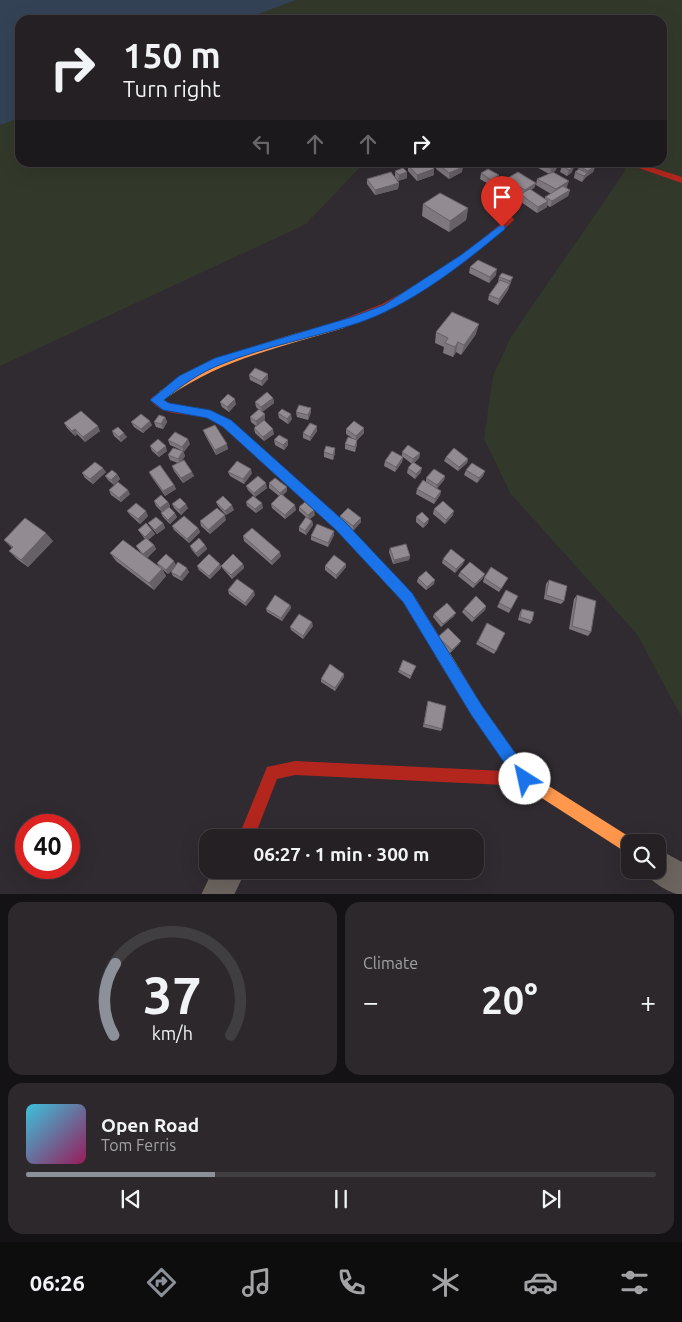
<!DOCTYPE html>
<html lang="en">
<head>
<meta charset="utf-8">
<style>
  :root { --surface:#242024; --page:#2c282c; --text:#f1f3f6; --muted:#a3a3a6; --line:#413e41; --accent:#8c9099 }
  body { margin:0; font-family:Ubuntu,sans-serif; background:var(--page); color:var(--text); height:100vh; display:flex; flex-direction:column; font-size:19px; white-space:nowrap }
  * { box-sizing:border-box; margin:0 }
  p { font-size:16px; color:var(--muted) }
  .icon { flex:none; width:28px; height:28px; fill:none; stroke:currentColor; stroke-width:2; stroke-linecap:round; stroke-linejoin:round }
  .map { position:relative; height:894px; overflow:hidden }
  .side { display:flex; flex-direction:column; gap:8px; padding:8px; background:#141214; flex:1 }
  .side>* { flex:none }
  .top-card { position:absolute; left:15px; top:15px; width:652px; height:152px; border-radius:15px; box-shadow:0 5px 20px #0002,0 0 0 1px var(--line); background:#242024; color:var(--text); overflow:hidden }
  .tools { position:absolute; left:621px; top:834px; display:grid; gap:10px }
  .tools a { display:grid; place-items:center; width:45px; height:45px; border-radius:10px; background:var(--surface); box-shadow:0 5px 20px #0002,0 0 0 1px var(--line); font-size:25px }
  .speed { position:absolute; left:15px; top:814px; display:flex; gap:10px; font-size:25px; font-weight:700; text-align:center }
  .speed>* { display:grid; place-content:center; width:65px; height:65px; border-radius:50%; background:var(--surface); box-shadow:0 5px 20px #0002,0 0 0 1px var(--line); line-height:1 }
  .speed .limit { border:8px solid #d22; background:#fff; color:#111 }
  .pin { position:absolute; display:grid; place-items:center; width:42px; height:42px; color:#fff; margin:-51px -21px; border-radius:50% 50% 50% 0; rotate:-45deg; box-shadow:0 0 5px #0007 }
  .pin .icon { rotate:45deg }
  .me { position:absolute; width:55px; margin:-28px; rotate:325deg; stroke-linejoin:round; filter:drop-shadow(0 0 4px #0008) }
  .turn { display:flex; align-items:center; gap:18px; height:105px; padding:0 25px; font-size:22px }
  .turn .icon { width:65px; height:65px; stroke-width:2.5 }
  .turn b { display:block; font-size:35px; line-height:42px }
  .lanes { display:flex; align-items:center; height:48px; padding:0 25px; background:#0003; justify-content:center; gap:25px; direction:ltr }
  .lanes .off { opacity:.35 }
  .big { font-size:38px; font-weight:600; line-height:1.1 }
  .side .tile { flex:1; display:flex; flex-direction:column; justify-content:center; gap:8px; min-width:0; padding:0 18px; border-radius:15px; background:var(--page) }
  .side .dial { align-items:center; gap:0 }
  .dial svg { height:130px; overflow:visible; fill:none; stroke:var(--line); stroke-width:7; stroke-linecap:round; text-anchor:middle }
  .dial text { fill:var(--text); stroke:none }
  .song { display:flex; align-items:center; gap:15px }
  .cover { width:60px; height:60px; border-radius:8px; background:linear-gradient(135deg,hsl(190 70% 55%),hsl(330 70% 35%)) }
  .played { height:5px; border-radius:2px; background:linear-gradient(90deg,var(--accent) 30%,var(--line) 30%) }
  .keys { display:flex; justify-content:space-around; direction:ltr }
  .heat { display:flex; justify-content:space-between; align-items:center; font-size:28px; direction:ltr }
  .side .tiles { flex:1; display:grid; gap:8px; grid-template-columns:1fr 1fr }
  .tile:last-child { grid-column:span 2 }
  .trip { position:absolute; left:199px; top:829px; width:285px; height:50px; border-radius:15px; background:var(--surface); box-shadow:0 5px 20px #0002,0 0 0 1px var(--line); font-weight:600; line-height:50px; text-align:center }
  .tabs { display:flex; height:80px; justify-content:space-around; align-items:center; background:#0e0d0e; color:var(--muted) }
  .tabs .icon { width:35px; height:35px }
  .tabs .current { color:var(--accent) }
  .tabs b { font-size:22px; color:var(--text) }
  .map>svg:first-child { display:block }
  .green { fill:#33392a }
  .water { fill:#334355 }
  .lines { fill:none; stroke-linecap:round; stroke-linejoin:round }
  .street { fill:#6c645f; fill-rule:evenodd }
  .slow { fill:#ff974d; fill-rule:evenodd }
  .jam { fill:#b3261e; fill-rule:evenodd }
  .wall { fill:#7e787e }
  .shaded-wall { fill:#666166 }
  .building { fill:#928b92; stroke:#666166 }
  .route { fill:#1a73e8; stroke:#114b97 }
</style>
</head>
<body>
<div class="map">
<svg width="682" height="895" viewBox="0 0 682 895">
  <rect width="100%" height="100%" fill="#302b30"/>
  <path class="green" d="M296,0H682V718L637,634L511,494L484,439L493,376L511,337L625,171L623,163L662,162V20H243Z
    M20,118V162L364,163L306,224L0,366V125Z"/>
  <path class="water" d="M0,0H296L243,20H20V118L0,125Z"/>
  <g class="lines">
    <path class="street" d="M658,849L682,862V895C670,894 649,881 644,870H658Z
      M213,870H246L234,895H201Z"/>
    <path class="slow" d="M340,321L344,322L345,325L344,328C281,347 223,359 168,397L164,398L159,394L160,391C215,354 277,339 340,321Z
      M440,643L445,645L482,706L530,774L636,841L630,842V855L520,784L472,716L435,655L433,650L435,645Z"/>
    <path class="jam" d="M621,162H635L682,177V183Z
      M510,216L514,219L513,221C463,267 405,308 340,329L336,328L335,325L336,322L382,304L427,279L470,249Z
      M164,390L169,394L164,400L169,403L210,410L231,421L344,522L413,594L445,645L447,650L445,655L440,657L435,655L403,602L336,530L223,427C218,424 212,419 206,418C189,413 161,417 151,400L152,397Z
      M295,761L525,772L530,774L532,779L530,784L525,786L295,775L277,779L254,838H238L267,767Z"/>
  </g>
  <path class="wall" d="M534,162H554L556,170L553,172L567,187L566,188L570,190L568,196L550,207L547,205V207L537,213L518,200L520,194H521L505,184L506,179L536,183L534,188L531,190L545,199V197L551,194L536,185L537,179L549,174L533,165Z
    M584,162H601L595,167L593,172L586,177L585,178L582,182L574,178L575,172L578,170L579,166Z
    M437,163L462,172L449,179L436,169Z
    M408,165L434,175L417,181L408,171Z
    M562,166L572,172L567,176L560,172Z
    M395,171L407,172V178L398,181L395,177Z
    M481,173L497,181L490,185L480,179Z
    M367,179L399,183L398,189L375,195L367,184Z
    M423,204L468,208L466,220L449,232L422,216Z
    M470,267L496,275L489,283L469,273Z
    M502,273L511,283L509,285L508,290L498,305L488,300L489,295L498,282L499,277Z
    M436,332L476,334L461,355L456,352L453,357L443,353L444,347L435,343Z
    M268,374V379L262,386L250,380L249,375Z
    M273,398L274,403L262,412L265,419L262,421L274,434L264,441L255,433L254,428L256,426L251,422L250,417L259,410L256,407L255,402Z
    M220,402L236,404L229,412L222,407Z
    M311,408V412L308,420L297,417L296,412Z
    M278,413L292,419L288,424L279,418Z
    M165,417L167,422L163,429L156,427L154,422Z
    M131,422L152,425L143,433L134,427Z
    M64,423L100,431L85,442L77,434L75,436L67,428Z
    M317,426V431L310,441L303,438V433Z
    M346,429L364,433L357,440V444L355,452L345,449V444L352,438L346,434Z
    M203,430L228,449L216,455L205,435Z
    M112,431L127,437L121,442L114,436Z
    M168,440L190,444L183,451L185,456L181,461L194,476L183,483L174,471L172,466L178,463L170,460L168,455L181,450L170,445Z
    M274,440L288,445L284,450L275,445Z
    M150,446L167,451L159,457L152,451Z
    M335,448V453L333,460L324,457V452Z
    M402,452L420,453L419,458L414,463L421,472L415,479L407,473L408,468L412,464L403,457L402,462L395,472L384,466L385,461L402,456Z
    M446,457L468,459L467,463L458,471L444,461Z
    M466,470L485,471L483,476L477,483L464,475Z
    M106,472L93,484L85,478L82,473Z
    M149,472L174,485L176,489L165,496L151,476Z
    M228,472L252,473L244,484L230,476Z
    M117,474L120,479L114,485L108,480L105,476Z
    M445,476L444,480L437,488L441,491L440,495L434,504L416,494L417,489L426,482V478Z
    M269,483L287,487V491L283,495L296,510L285,519L272,508L271,504L279,496L269,488Z
    M246,486L267,488L255,497L248,490Z
    M109,490L130,494L121,502L111,495Z
    M154,501L168,502L170,506L169,507L177,517L170,524L163,517L161,513L162,512L156,506Z
    M216,502L234,510L226,515L218,506Z
    M246,502L263,508L256,513L247,506Z
    M172,504L188,508L181,515L174,508Z
    M299,507L315,515L309,519L312,521L313,525L306,535L299,531V527L306,517L299,511Z
    M434,509L453,515L445,524L433,514Z
    M127,511L148,516L140,524L130,515Z
    M340,516L361,522L353,531L340,521Z
    M416,517L428,523L423,528L416,522Z
    M226,520L210,534L201,526L200,521Z
    M148,523H163L165,528L157,534L151,527Z
    M172,526L198,528L200,532L189,543L174,530Z
    M138,530H152L155,534L148,540L154,545L156,549L147,558L159,567L157,563L176,565L189,572L182,581L173,576L171,572L176,566L168,574L162,569L166,576L154,590L116,561L110,553H141L136,546L145,539Z
    M334,535L328,547L311,540V536Z
    M243,536L281,556L272,565L244,541Z
    M4,540L53,541L28,567L17,559L9,551L12,548Z
    M205,545L207,549L198,557L192,550L190,546Z
    M390,548L410,556L409,560L393,564L389,552Z
    M443,559L463,564L455,573L442,563Z
    M220,564L221,568L210,579L199,570L197,566Z
    M243,564L244,568L232,579L223,569L221,566Z
    M346,564V567L336,579L325,570V566Z
    M460,572L483,578L473,588L458,576Z
    M418,578L434,584L426,590L417,582Z
    M484,578H508L499,592L483,582Z
    M549,580L564,601L561,604L544,599L546,584Z
    M228,590L255,595L246,606L229,594Z
    M506,590L511,609L509,613L497,607Z
    M577,595L591,632L588,636L569,629L574,599Z
    M290,605L291,608L282,621L267,612L266,609Z
    M486,606L485,610L472,622L462,612L464,609Z
    M522,609L532,621L530,624L518,620L520,612Z
    M434,614L454,616L441,627L433,617Z
    M487,623L496,651L494,654L476,644Z
    M313,626L303,639L291,630L290,627Z
    M438,637L461,641L459,644L450,653L437,640Z
    M416,666L410,679L398,672L399,670Z
    M344,674V677L335,691L321,682V679Z
    M428,701L442,729L441,731L423,727L427,704Z"/>
  <path class="shaded-wall" d="M597,162H601L595,167Z
    M558,165L556,170L550,175L551,169Z
    M595,166L593,172L586,177L588,171Z
    M463,167L462,172L449,179V173Z
    M574,167L572,172L567,176L569,170Z
    M434,169V175L417,181V175Z
    M407,172V178L398,181L399,175Z
    M587,173L585,178L582,182L584,176Z
    M499,175L497,181L490,185L491,180Z
    M569,181L567,187L554,195L556,189Z
    M399,183L398,189L375,195V190Z
    M536,183L534,188L523,195L525,190Z
    M570,190L568,196L550,207L552,201Z
    M548,201L547,207L537,213L538,207Z
    M468,208L466,220L449,232L450,221Z
    M497,269L496,275L489,283L490,277Z
    M513,277L508,290L498,305L499,299L509,286L510,281Z
    M479,324L476,334L461,355L464,345Z
    M458,342L456,352L453,357L455,347Z
    M268,374V379L262,386L261,381Z
    M273,398L274,403L262,412L261,407Z
    M235,399L236,404L229,412L227,407Z
    M311,408V412L308,420V415Z
    M265,414V419L257,426L256,421Z
    M291,414L292,419L288,424L287,419Z
    M165,417L167,422L163,429L161,424Z
    M150,421L152,425L143,433L141,429Z
    M98,426L100,431L85,442L83,437Z
    M317,426V431L310,441V437Z
    M364,428V433L357,440V444L355,452L356,436Z
    M75,429L77,434L75,436L72,431Z
    M273,429L274,434L264,441L263,437Z
    M124,433L127,437L121,442L119,437Z
    M188,439L190,444L184,452L182,447Z
    M288,440V445L284,450L283,445Z
    M227,444L228,449L216,455L215,450Z
    M166,446L167,451L159,457L157,453Z
    M335,448V453L333,460V455Z
    M183,451L185,456L180,464L178,459Z
    M420,453L419,458L412,464L413,459Z
    M403,457L402,462L395,472L396,467Z
    M468,459L467,463L458,471L459,467Z
    M103,468L106,472L93,484L90,479Z
    M422,468L421,472L415,479L416,474Z
    M251,469L252,473L244,484L243,479Z
    M485,471L483,476L477,483L479,478Z
    M192,472L194,476L183,483L181,478Z
    M117,474L120,479L114,485L111,480Z
    M445,476L444,480L436,490L437,485Z
    M266,483L267,488L255,497L254,493Z
    M174,485L176,489L165,496L163,491Z
    M287,487V491L280,497V493Z
    M128,490L130,494L121,502L119,498Z
    M441,491L440,495L434,504L435,499Z
    M168,502L170,506L162,512L160,508Z
    M262,503L263,508L256,513L255,509Z
    M186,504L188,508L181,515L179,510Z
    M232,505L234,510L226,515L225,511Z
    M295,505L296,510L285,519V515Z
    M314,510L315,515L309,520L308,515Z
    M146,511L148,516L140,524L138,519Z
    M454,511L453,515L445,524L446,520Z
    M175,513L177,517L170,524L168,520Z
    M225,515L226,520L210,534L208,530Z
    M361,518V522L353,531V526Z
    M429,519L428,523L423,528L424,524Z
    M312,521L313,525L306,535L305,531Z
    M163,523L165,528L157,534L155,530Z
    M198,528L200,532L189,543L187,539Z
    M152,530L155,534L147,541L145,537Z
    M334,531V535L328,547V543Z
    M46,533L53,541L28,567L21,560Z
    M154,545L156,549L146,558L143,554Z
    M205,545L207,549L198,557L196,553Z
    M280,552L281,556L272,565L271,561Z
    M410,556L409,560L393,564L394,560Z
    M465,560L463,564L455,573L456,569Z
    M174,561L176,565L168,574L166,570Z
    M220,564L221,568L210,579L209,576Z
    M243,564L244,568L232,579L231,575Z
    M346,564V567L336,579V575Z
    M187,568L189,572L182,581L180,577Z
    M162,569L166,576L154,590L149,583Z
    M485,574L483,578L473,588L475,584Z
    M435,580L434,584L426,590L427,587Z
    M254,591L255,595L246,606L245,603Z
    M290,605L291,608L282,621L281,618Z
    M486,606L485,610L472,622L474,618Z
    M456,613L454,616L441,627L443,624Z
    M312,622L313,626L303,639V636Z
    M461,641L459,644L450,653L452,650Z
    M344,674V677L335,691V688Z"/>
  <path class="building" d="M416,162H428L434,169L417,175L408,165Z
    M438,162H457L463,167L449,173L437,163Z
    M540,162H554L558,165L551,169Z
    M584,162H588L595,166L588,171L579,166Z
    M566,163L574,167L569,170L562,166Z
    M403,168L407,172L399,175L395,171Z
    M488,169L499,175L491,180L481,173Z
    M579,169L587,173L584,176L575,172Z
    M391,172L399,183L375,190L367,179Z
    M518,172L536,183L525,190L506,179Z
    M553,172L569,181L556,189L537,179Z
    M563,186L570,190L552,201L545,197Z
    M530,189L548,201L538,207L520,194Z
    M440,193L468,208L450,221L423,204Z
    M478,260L497,269L490,277L470,267Z
    M502,273L513,277L510,281L499,277Z
    M500,280L510,284L499,299L489,295Z
    M452,312L479,324L464,345L458,342L455,347L445,343L448,338L436,332Z
    M255,368L268,374L261,381L249,375Z
    M267,392L273,398L261,407L255,402Z
    M228,394L235,399L227,407L220,402Z
    M299,405L311,408L308,415L296,412Z
    M259,409L265,414L256,421L250,417Z
    M282,409L291,414L287,419L278,413Z
    M81,411L98,426L83,437L75,429L72,431L64,423Z
    M141,414L150,421L141,429L131,422Z
    M159,415L165,417L161,424L154,422Z
    M264,420L273,429L263,437L254,428Z
    M354,421L364,428L356,436L346,429Z
    M310,423L317,426L310,437L303,433Z
    M215,425L227,444L215,450L203,430Z
    M118,427L124,433L119,437L112,431Z
    M175,432L188,439L182,447L168,440Z
    M279,435L288,440L283,445L274,440Z
    M348,437L357,440L355,447L345,444Z
    M158,439L166,446L157,453L150,446Z
    M408,445L420,453L413,459L402,452Z
    M326,446L335,448L333,455L324,452Z
    M173,448L183,451L178,459L168,455Z
    M454,448L468,459L459,467L446,457Z
    M392,451L403,457L396,467L385,461Z
    M184,460L192,472L181,478L172,466Z
    M237,461L251,469L243,479L228,472Z
    M95,462L103,468L90,479L82,473Z
    M413,462L422,468L416,474L408,468Z
    M472,463L485,471L479,478L466,470Z
    M160,465L174,485L163,491L149,472Z
    M434,469L445,476L437,485L426,478Z
    M112,470L117,474L111,480L105,476Z
    M258,476L266,483L254,493L246,486Z
    M275,478L287,487L280,493L269,483Z
    M423,480L441,491L435,499L417,489Z
    M118,482L128,490L119,498L109,490Z
    M281,494L295,505L285,515L271,504Z
    M161,495L168,502L160,508L154,501Z
    M223,496L232,505L225,511L216,502Z
    M253,496L262,503L255,509L246,502Z
    M180,498L186,504L179,510L172,504Z
    M443,501L454,511L446,520L434,509Z
    M305,502L314,510L308,515L299,507Z
    M136,503L146,511L138,519L127,511Z
    M169,507L175,513L168,520L161,513Z
    M217,508L225,515L208,530L200,521Z
    M348,508L361,518L353,526L340,516Z
    M422,512L429,519L424,524L416,517Z
    M184,516L198,528L187,539L172,526Z
    M156,517L163,523L155,530L148,523Z
    M306,517L312,521L305,531L299,527Z
    M25,518L46,533L21,560L9,551L13,547L4,540Z
    M146,523L152,530L145,537L138,530Z
    M317,524L334,531L328,543L311,536Z
    M252,528L280,552L271,561L243,536Z
    M146,538L154,545L143,554L136,546Z
    M199,538L205,545L196,553L190,546Z
    M123,540L162,569L149,583L110,553Z
    M406,544L410,556L394,560L390,548Z
    M451,549L465,560L456,569L443,559Z
    M166,554L174,561L166,570L157,563Z
    M209,554L220,564L209,576L197,566Z
    M233,554L243,564L231,575L221,566Z
    M334,555L346,564L336,575L325,566Z
    M178,562L187,568L180,577L171,572Z
    M470,562L485,574L475,584L460,572Z
    M491,567L508,578L501,589L484,578Z
    M426,571L435,580L427,587L418,578Z
    M237,579L254,591L245,603L228,590Z
    M549,580L567,586L564,601L546,595Z
    M506,590L518,596L511,609L499,603Z
    M275,595L290,605L281,618L266,609Z
    M577,595L596,601L591,632L572,626Z
    M476,596L486,606L474,618L464,609Z
    M447,603L456,613L443,624L434,614Z
    M522,609L534,612L532,621L520,617Z
    M299,614L312,622L303,636L290,627Z
    M487,623L505,633L496,651L478,641Z
    M448,628L461,641L452,650L438,637Z
    M403,660L416,666L411,676L399,670Z
    M330,664L344,674L335,688L321,679Z
    M428,701L446,706L442,729L424,724Z"/>
  <path class="route" d="M502,224L505,225V229C462,265 411,305 358,323C313,338 266,346 222,364C201,372 182,385 164,400L169,403L210,410L231,420L345,522L412,593L482,706L530,774L532,779L530,784L525,787L519,784L472,716L403,602L336,530L223,427L207,418L163,410L150,400L179,376L215,358L352,317L384,305L461,255Z"/>
</svg>
<div class="tools">
<a><svg class="icon" aria-label="search" viewBox="0 0 24 24"><circle cx="10" cy="10" r="6"/><path d="M15 15l6 6"/></svg></a>
</div>
<div class="speed"><div class="limit">40</div></div>
<div class="pin" style="left:502px;top:227px;background:#d93025"><svg class="icon" aria-label="arrive" viewBox="0 0 24 24"><path d="M6 21V4h12l-3 4 3 4H6"/></svg></div>
<svg class="me" style="left:525px;top:779px" viewBox="-20 -20 40 40"><circle r="19" fill="#fff"/><path d="M0-13L10 11 0 6-10 11z" fill="#1a73e8"/></svg>
<div class="trip">06:27 · 1 min · 300 m</div>
<div class="top-card">
<div class="turn"><svg class="icon" aria-label="right" viewBox="0 0 24 24"><path d="M7 20v-9h11M14 6l5 5-5 5"/></svg><div><b>150 m</b>Turn right</div></div>
<div class="lanes"><svg class="icon off" aria-label="left" viewBox="0 0 24 24"><path d="M17 20v-9H6M10 6l-5 5 5 5"/></svg><svg class="icon off" aria-label="ahead" viewBox="0 0 24 24"><path d="M12 20V5M6 11l6-6 6 6"/></svg><svg class="icon off" aria-label="ahead" viewBox="0 0 24 24"><path d="M12 20V5M6 11l6-6 6 6"/></svg><svg class="icon" aria-label="right" viewBox="0 0 24 24"><path d="M7 20v-9h11M14 6l5 5-5 5"/></svg></div>
</div>
</div>
<section class="side">
<div class="tiles">
<div class="tile dial"><svg viewBox="0 0 100 80">
<path d="M14 69A42 42 0 1 1 86 69"/>
<path d="M14 69A42 42 0 0 1 15 25" stroke="#8c9099"/>
<text x="50" y="56" font-size="32" font-weight="700">37</text>
<text x="50" y="72" font-size="11">km/h</text>
</svg></div>
<div class="tile"><p>Climate</p>
<div class="heat"><a>−</a><b class="big">20°</b><a>+</a></div>
</div>
<div class="tile">
<div class="song"><i class="cover"></i><div><b>Open Road</b><p>Tom Ferris</p></div></div>
<div class="played"></div>
<div class="keys"><svg class="icon" aria-label="previous" viewBox="0 0 24 24"><path d="M18 5L8 12l10 7zM5 5v14"/></svg><svg class="icon" aria-label="pause" viewBox="0 0 24 24"><path d="M8 5v14M16 5v14"/></svg><svg class="icon" aria-label="next" viewBox="0 0 24 24"><path d="M6 5l10 7-10 7zM19 5v14"/></svg></div>
</div>
</div>
</section>
<nav class="tabs">
<b>06:26</b>
<svg class="icon current" aria-label="directions" viewBox="0 0 24 24"><path d="M12 3l9 9-9 9-9-9zM9 14v-3h6M13 9l2 2-2 2"/></svg>
<svg class="icon" aria-label="music" viewBox="0 0 24 24"><path d="M9 18V5l10-2v13"/><circle cx="6" cy="18" r="3"/><circle cx="16" cy="16" r="3"/></svg>
<svg class="icon" aria-label="phone" viewBox="0 0 24 24"><path d="M5 4h4l2 5-3 2q2 4 5 5l2-3 5 2v4C11 20 4 13 5 4z"/></svg>
<svg class="icon" aria-label="climate" viewBox="0 0 24 24"><path d="M12 3v18M4 7l16 10M4 17L20 7"/></svg>
<svg class="icon" aria-label="car" viewBox="0 0 24 24"><path d="M5 17H2v-5l4-1 3-4h7l3 4 3 1v5h-3M9 17h6M6 11h13"/><circle cx="7" cy="17" r="2"/><circle cx="17" cy="17" r="2"/></svg>
<svg class="icon" aria-label="filters" viewBox="0 0 24 24"><path d="M4 7h16M4 17h16"/><circle cx="9" cy="7" r="2"/><circle cx="15" cy="17" r="2"/></svg>
</nav>
</body>
</html>
